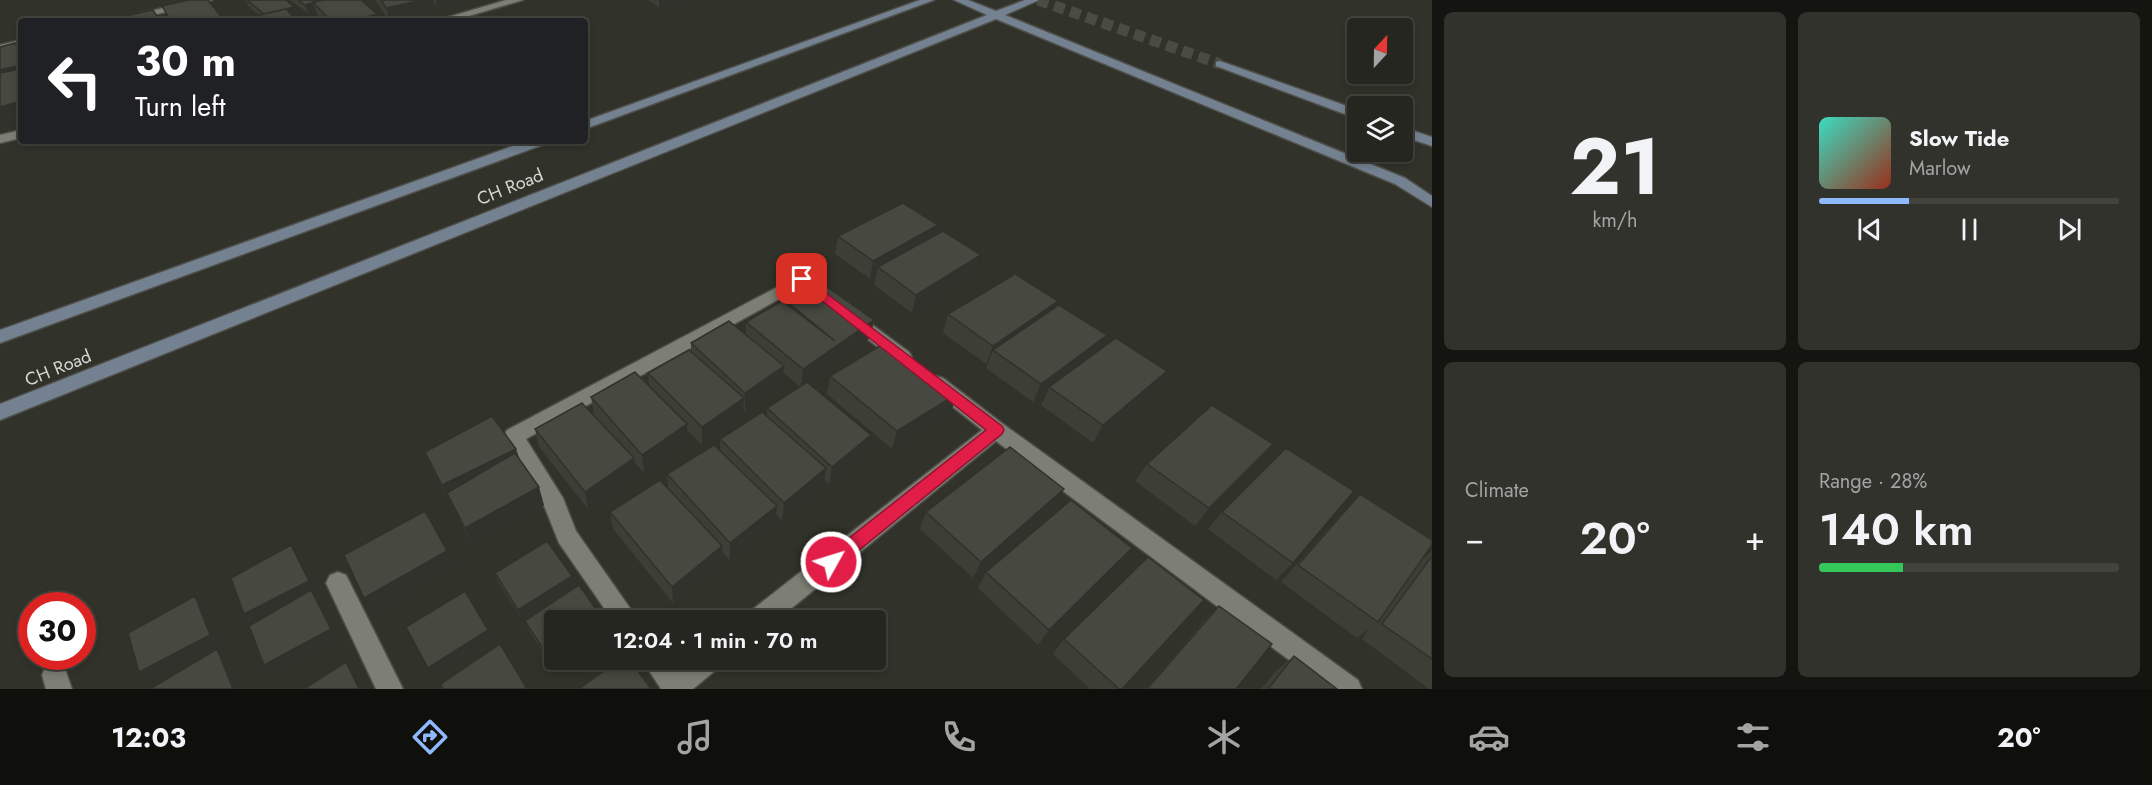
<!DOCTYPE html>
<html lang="en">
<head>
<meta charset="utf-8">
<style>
  :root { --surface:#25261f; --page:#31322c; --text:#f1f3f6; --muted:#a3a5a4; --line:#42433d; --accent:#8eb9fc }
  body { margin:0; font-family:Jost,sans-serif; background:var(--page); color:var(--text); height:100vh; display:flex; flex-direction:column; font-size:22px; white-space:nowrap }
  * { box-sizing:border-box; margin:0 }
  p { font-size:20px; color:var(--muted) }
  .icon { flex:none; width:33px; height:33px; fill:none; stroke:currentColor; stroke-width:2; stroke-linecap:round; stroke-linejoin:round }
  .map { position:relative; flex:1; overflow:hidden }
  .side { display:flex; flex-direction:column; gap:12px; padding:12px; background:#141511; width:720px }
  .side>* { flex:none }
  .top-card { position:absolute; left:18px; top:18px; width:570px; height:126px; border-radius:6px; box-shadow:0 3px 9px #0003,0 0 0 2px var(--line); background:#202124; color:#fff; overflow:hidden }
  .needle { width:39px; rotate:22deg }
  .buttons { position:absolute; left:1347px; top:18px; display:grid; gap:12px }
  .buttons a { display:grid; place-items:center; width:66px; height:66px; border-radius:6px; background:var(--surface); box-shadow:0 3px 9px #0003,0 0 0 2px var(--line); font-size:30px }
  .speed { position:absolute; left:18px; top:592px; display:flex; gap:12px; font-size:30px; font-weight:700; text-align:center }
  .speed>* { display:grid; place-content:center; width:78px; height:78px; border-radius:50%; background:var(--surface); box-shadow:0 3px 9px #0003,0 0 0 2px var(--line); line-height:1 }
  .speed .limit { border:9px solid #d22; background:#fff; color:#111 }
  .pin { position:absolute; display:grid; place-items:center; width:51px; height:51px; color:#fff; margin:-26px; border-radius:12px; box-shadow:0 3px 9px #0006 }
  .me { position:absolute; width:66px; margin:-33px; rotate:51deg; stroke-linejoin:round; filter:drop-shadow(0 0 4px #0008) }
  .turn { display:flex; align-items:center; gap:21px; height:126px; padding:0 18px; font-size:27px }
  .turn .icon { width:78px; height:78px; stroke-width:2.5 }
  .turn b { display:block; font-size:42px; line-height:51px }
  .big { font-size:45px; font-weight:600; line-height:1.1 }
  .side .tile { flex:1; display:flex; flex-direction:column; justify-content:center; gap:9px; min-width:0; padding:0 21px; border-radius:9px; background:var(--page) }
  .side .dial { align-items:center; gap:0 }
  .dial b { font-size:78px; line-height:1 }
  .song { display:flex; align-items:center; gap:18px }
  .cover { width:72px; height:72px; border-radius:9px; background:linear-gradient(135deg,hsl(170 70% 55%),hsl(10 70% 35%)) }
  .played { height:6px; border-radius:3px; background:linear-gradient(90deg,var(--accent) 30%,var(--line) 30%) }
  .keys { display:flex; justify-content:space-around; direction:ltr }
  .heat { display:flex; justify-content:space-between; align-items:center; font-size:33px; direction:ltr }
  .charge { height:9px; border-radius:4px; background:linear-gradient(90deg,#34c759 28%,var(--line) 0) }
  .side .tiles { flex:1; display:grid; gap:12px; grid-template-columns:repeat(2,1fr) }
  .trip { position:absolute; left:544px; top:610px; width:342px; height:60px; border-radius:6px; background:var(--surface); box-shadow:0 3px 9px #0003,0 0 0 2px var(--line); font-weight:600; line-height:60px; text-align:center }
  .tabs { display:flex; height:96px; justify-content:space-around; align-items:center; background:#0f0f0c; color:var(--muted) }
  .tabs .icon { width:42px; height:42px }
  .tabs .current { color:var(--accent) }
  .tabs b { font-size:27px; color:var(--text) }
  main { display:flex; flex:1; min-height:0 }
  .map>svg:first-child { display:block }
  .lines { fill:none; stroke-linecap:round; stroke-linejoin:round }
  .secondary-tunnel { stroke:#4a4b42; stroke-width:11; stroke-dasharray:11 6; stroke-linecap:butt }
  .street-casing { stroke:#4e4e48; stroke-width:3 }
  .secondary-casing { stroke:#4e4e48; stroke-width:3 }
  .street { fill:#7d7e74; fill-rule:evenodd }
  .secondary { fill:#738190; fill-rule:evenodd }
  .wall { fill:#3d3e36 }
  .shaded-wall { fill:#32322c }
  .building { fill:#47483f; stroke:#32322c; stroke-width:1.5 }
  .route { fill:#e11d48; stroke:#92132f; stroke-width:1.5 }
  .labels { text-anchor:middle; stroke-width:6; stroke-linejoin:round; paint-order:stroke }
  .street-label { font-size:18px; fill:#d7d8d2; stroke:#313229 }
</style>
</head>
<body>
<main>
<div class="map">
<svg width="1432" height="689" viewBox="0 0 1432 689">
  <rect width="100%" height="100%" fill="#313229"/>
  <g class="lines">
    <path class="secondary-tunnel" d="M1038,0L1220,64"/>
    <g class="street-casing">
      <path id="street" d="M194,0H212L130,21H112Z
        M506,0H523L452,21H435Z
        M21,40V46L0,51V45Z
        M21,130V138L0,143V135Z
        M802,274L808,275L835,296L837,300L835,304H823L801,287L526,439L563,498L576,531L639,621H613L559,543L545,508L504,436L507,430Z
        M853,313L859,315L909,352L912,357L909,362L903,364L897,362L847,323L844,319L847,315Z
        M936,376L943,378L1003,424L1358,680L1362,689H1328L996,441L776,621H745L748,613L982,430L929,388L927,383L929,378Z
        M338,572L346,575L403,689H376L326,583L330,575Z
        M642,660H671L677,669L688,660H721L717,669L693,689H661Z
        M55,662L64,666L72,689H46L42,675L46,666Z"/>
    </g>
    <g class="secondary-casing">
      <path id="secondary" d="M920,0H934L585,129V121Z
        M954,0H968L996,11L1025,0H1039L1005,15L1405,178L1432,196V207L1395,184L996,19L0,420V404L987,15Z
        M1220,61L1358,110V119L1216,66V62Z
        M1402,127L1432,137V146L1402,136Z
        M527,141H547L545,144L0,343V330Z"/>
    </g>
    <use href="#street" class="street"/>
    <use href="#secondary" class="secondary"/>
  </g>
  <path class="wall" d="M245,0H286L294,7L297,15L292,16L297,21H244L243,19L259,15L248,6Z
    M290,0H361L379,21H322L318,17L316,11L308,13Z
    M375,0H469L438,7L434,1L436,12L399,21H389Z
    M648,0H689L659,8Z
    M938,225L936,236L976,273L912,313L874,285L876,276L870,279L835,254L838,236Z
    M784,299L874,320L870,338L807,383L871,435L867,453L829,484L825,480L824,486L782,521L776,514L775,523L730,560L722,552V563L673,603L613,529L610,512L668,488L667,474L720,451V439L767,416V408L800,387L783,372L782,384L745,411L743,410V416L702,445L687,430L688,442L644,473L634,462L636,476L588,509L539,447L535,429L594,415L591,397L649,386L648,373L691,351V343L746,335V322L783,302Z
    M1055,308L1099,350L1156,389L1093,443L1041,405L1048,391L1033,402L986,368L988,363L986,364L943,333L948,314Z
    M830,376L951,412L892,449L827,394Z
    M1273,444L1258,461L1195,526L1135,481L1147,464Z
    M425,452L520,461L544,505L472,545L451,502H450L433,470Z
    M1360,494L1423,559L1432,551V689H1429L1362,639L1369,629L1357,638L1281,582L1343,512Z
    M1054,507L973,578L920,529L926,512Z
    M1222,512L1293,563L1276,580L1208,529Z
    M1132,548L1120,565L1038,645L978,588L986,572Z
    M495,573L572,576L574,585L522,619L498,582Z
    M579,585L554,669L528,629L525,621Z
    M1219,606L1236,689H1146L1203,622Z
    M1064,639L1122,689H1090L1053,654Z
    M1294,656L1337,689H1261L1275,672Z"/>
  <path class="shaded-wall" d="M422,0H433L436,12L399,21H390L386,8Z
    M436,0H469L438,7Z
    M659,0H689L659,8Z
    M313,3L316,11L308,13L305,5Z
    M294,7L297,15L273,21L265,14Z
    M377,14L379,21H353Z
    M222,18L223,21H211Z
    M21,65V84L0,89V70Z
    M21,101V121L0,127V107Z
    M938,225L934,243L878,267L876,276L870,279L873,261Z
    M981,255L976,273L912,313L916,295Z
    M1058,301L1050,319L993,350L988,363L986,364L993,346Z
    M874,320L870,338L801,388L803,369Z
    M1107,335L1098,353L1049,387L1048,391L1033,402L1041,384Z
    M784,366L782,384L745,411V393Z
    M1167,371L1156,389L1093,443L1103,425Z
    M957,394L951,412L892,449L897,431Z
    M744,398L743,416L702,445V427Z
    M687,424L688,442L644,473L642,455Z
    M871,435L867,453L829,484L832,467Z
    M1273,444L1258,461L1195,526L1209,508Z
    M516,449L522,466L447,493L451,502H450L442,485Z
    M634,458L636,476L588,509L585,492Z
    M826,468L824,486L782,521L784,503Z
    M539,487L544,505L472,545L465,528Z
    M1064,489L1054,507L973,578L981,562Z
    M777,506L775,523L730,560V543Z
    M291,545L298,554L316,590L313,592L318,599L337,638L272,673L264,665L312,592L252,622L244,614Z
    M722,546V563L673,603L672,587Z
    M1132,548L1120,565L1038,645L1049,630Z
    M447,551L455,568L374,614L364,598Z
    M572,576L574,585L522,619L518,610Z
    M195,596L204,605L219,644L149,680L139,672Z
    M488,630L491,638L433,676L428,668Z
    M217,649L226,658L238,689H233Z
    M555,658V660H567L554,669L551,661Z
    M346,662L352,670L361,689H359Z"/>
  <path class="building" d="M189,0H208L222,18L211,21H171L162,6Z
    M247,0H286L294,7L264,14Z
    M298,0H323L305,5Z
    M323,0H361L377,14L353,21H331L313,2Z
    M381,0H422L386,8Z
    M286,9L297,21H245L243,19Z
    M153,10L160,21H108L107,20Z
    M15,43L21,55V65L0,70V47Z
    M21,69V101L0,107V73Z
    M903,203L938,225L873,261L838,236Z
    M943,231L981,255L916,295L878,267Z
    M1015,274L1058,301L993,346L948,314Z
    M817,280L874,320L803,369L746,322L782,301L835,341L784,299Z
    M1059,305L1107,335L1041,384L993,350Z
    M729,321L784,366L745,393L691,343Z
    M1116,338L1167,371L1103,425L1049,387Z
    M888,341L957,394L897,431L830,376Z
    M689,350L744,398L702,427L648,373Z
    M635,372L687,424L642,455L591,397Z
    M807,382L871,435L832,467L767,408Z
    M582,403L634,458L585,492L535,429Z
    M1212,405L1273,444L1209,508L1147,464Z
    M762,412L826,468L784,503L720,439Z
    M492,416L516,449L442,485L425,452Z
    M714,445L777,506L730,543L667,474Z
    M1010,447L1064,489L981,562L926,512Z
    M1286,448L1354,491L1293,563L1222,512Z
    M515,453L539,487L465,528L447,493Z
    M660,480L722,546L672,587L610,512Z
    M1360,494L1432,540V545L1378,622L1298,565Z
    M1071,500L1132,548L1049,630L986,572Z
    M425,511L447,551L364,598L344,555Z
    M547,541L572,576L518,610L495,573Z
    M291,545L309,581L244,614L231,578Z
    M1432,556V659L1382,624Z
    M1148,557L1204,600L1122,689H1119L1064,639Z
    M579,585L604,621H555V658L551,661L525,621Z
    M311,590L331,629L264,665L249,626Z
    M465,591L488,630L428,668L406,627Z
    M195,596L210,635L139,672L128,633Z
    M1219,606L1272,644L1236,689H1147Z
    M500,644L526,687L523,689H443L441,684Z
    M217,649L233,689H150Z
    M1294,656L1337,689H1268Z
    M619,660H630L651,689H579Z
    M346,662L359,689H304Z"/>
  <path class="route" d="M802,275L1002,426L1004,430L1002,434L837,568L831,570L825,568L822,562L825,557L986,430L797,281L795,279L797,276Z"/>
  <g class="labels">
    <g class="street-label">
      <text transform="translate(510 187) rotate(-22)" y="6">CH Road</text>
      <text transform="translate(58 368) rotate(-22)" y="6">CH Road</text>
    </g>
  </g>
</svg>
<div class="buttons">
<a><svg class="needle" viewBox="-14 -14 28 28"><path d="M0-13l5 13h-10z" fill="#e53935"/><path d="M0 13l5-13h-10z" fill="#a3a5a4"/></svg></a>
<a><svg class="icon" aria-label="layers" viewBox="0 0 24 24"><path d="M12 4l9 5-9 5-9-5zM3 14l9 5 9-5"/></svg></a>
</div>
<div class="speed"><div class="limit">30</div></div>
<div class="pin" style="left:802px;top:279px;background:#d93025"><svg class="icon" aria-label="arrive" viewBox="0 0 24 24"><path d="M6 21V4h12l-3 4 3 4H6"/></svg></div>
<svg class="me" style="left:831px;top:562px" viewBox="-20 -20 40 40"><circle r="17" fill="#e11d48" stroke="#fff" stroke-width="3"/><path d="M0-11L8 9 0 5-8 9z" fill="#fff"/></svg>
<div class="trip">12:04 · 1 min · 70 m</div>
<div class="top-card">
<div class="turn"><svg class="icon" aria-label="left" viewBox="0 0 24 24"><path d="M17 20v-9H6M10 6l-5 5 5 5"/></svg><div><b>30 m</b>Turn left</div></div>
</div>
</div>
<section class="side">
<div class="tiles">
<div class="tile dial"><b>21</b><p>km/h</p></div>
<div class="tile">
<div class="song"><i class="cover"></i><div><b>Slow Tide</b><p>Marlow</p></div></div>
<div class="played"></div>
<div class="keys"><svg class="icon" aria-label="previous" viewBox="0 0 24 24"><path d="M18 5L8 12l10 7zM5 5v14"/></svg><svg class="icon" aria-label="pause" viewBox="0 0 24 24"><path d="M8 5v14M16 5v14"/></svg><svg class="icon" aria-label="next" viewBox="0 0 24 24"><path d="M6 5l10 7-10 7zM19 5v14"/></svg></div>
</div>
<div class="tile"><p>Climate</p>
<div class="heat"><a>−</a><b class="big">20°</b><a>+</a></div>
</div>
<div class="tile"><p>Range · 28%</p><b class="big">140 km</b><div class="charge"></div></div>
</div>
</section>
</main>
<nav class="tabs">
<b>12:03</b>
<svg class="icon current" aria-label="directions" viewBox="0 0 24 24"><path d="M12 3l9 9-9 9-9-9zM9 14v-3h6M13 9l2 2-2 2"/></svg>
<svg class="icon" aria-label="music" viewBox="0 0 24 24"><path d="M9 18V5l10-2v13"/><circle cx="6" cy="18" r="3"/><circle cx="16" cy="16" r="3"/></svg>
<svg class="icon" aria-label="phone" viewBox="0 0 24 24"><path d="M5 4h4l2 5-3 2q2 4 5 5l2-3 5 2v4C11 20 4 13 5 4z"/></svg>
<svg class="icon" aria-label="climate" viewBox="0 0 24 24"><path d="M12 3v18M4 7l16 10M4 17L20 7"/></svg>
<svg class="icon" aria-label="car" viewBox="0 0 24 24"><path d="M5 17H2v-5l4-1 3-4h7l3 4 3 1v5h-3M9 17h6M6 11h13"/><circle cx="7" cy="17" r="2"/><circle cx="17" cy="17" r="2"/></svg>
<svg class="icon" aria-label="filters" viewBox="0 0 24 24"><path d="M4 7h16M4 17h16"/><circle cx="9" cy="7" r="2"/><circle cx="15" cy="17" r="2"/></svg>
<b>20°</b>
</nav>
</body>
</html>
